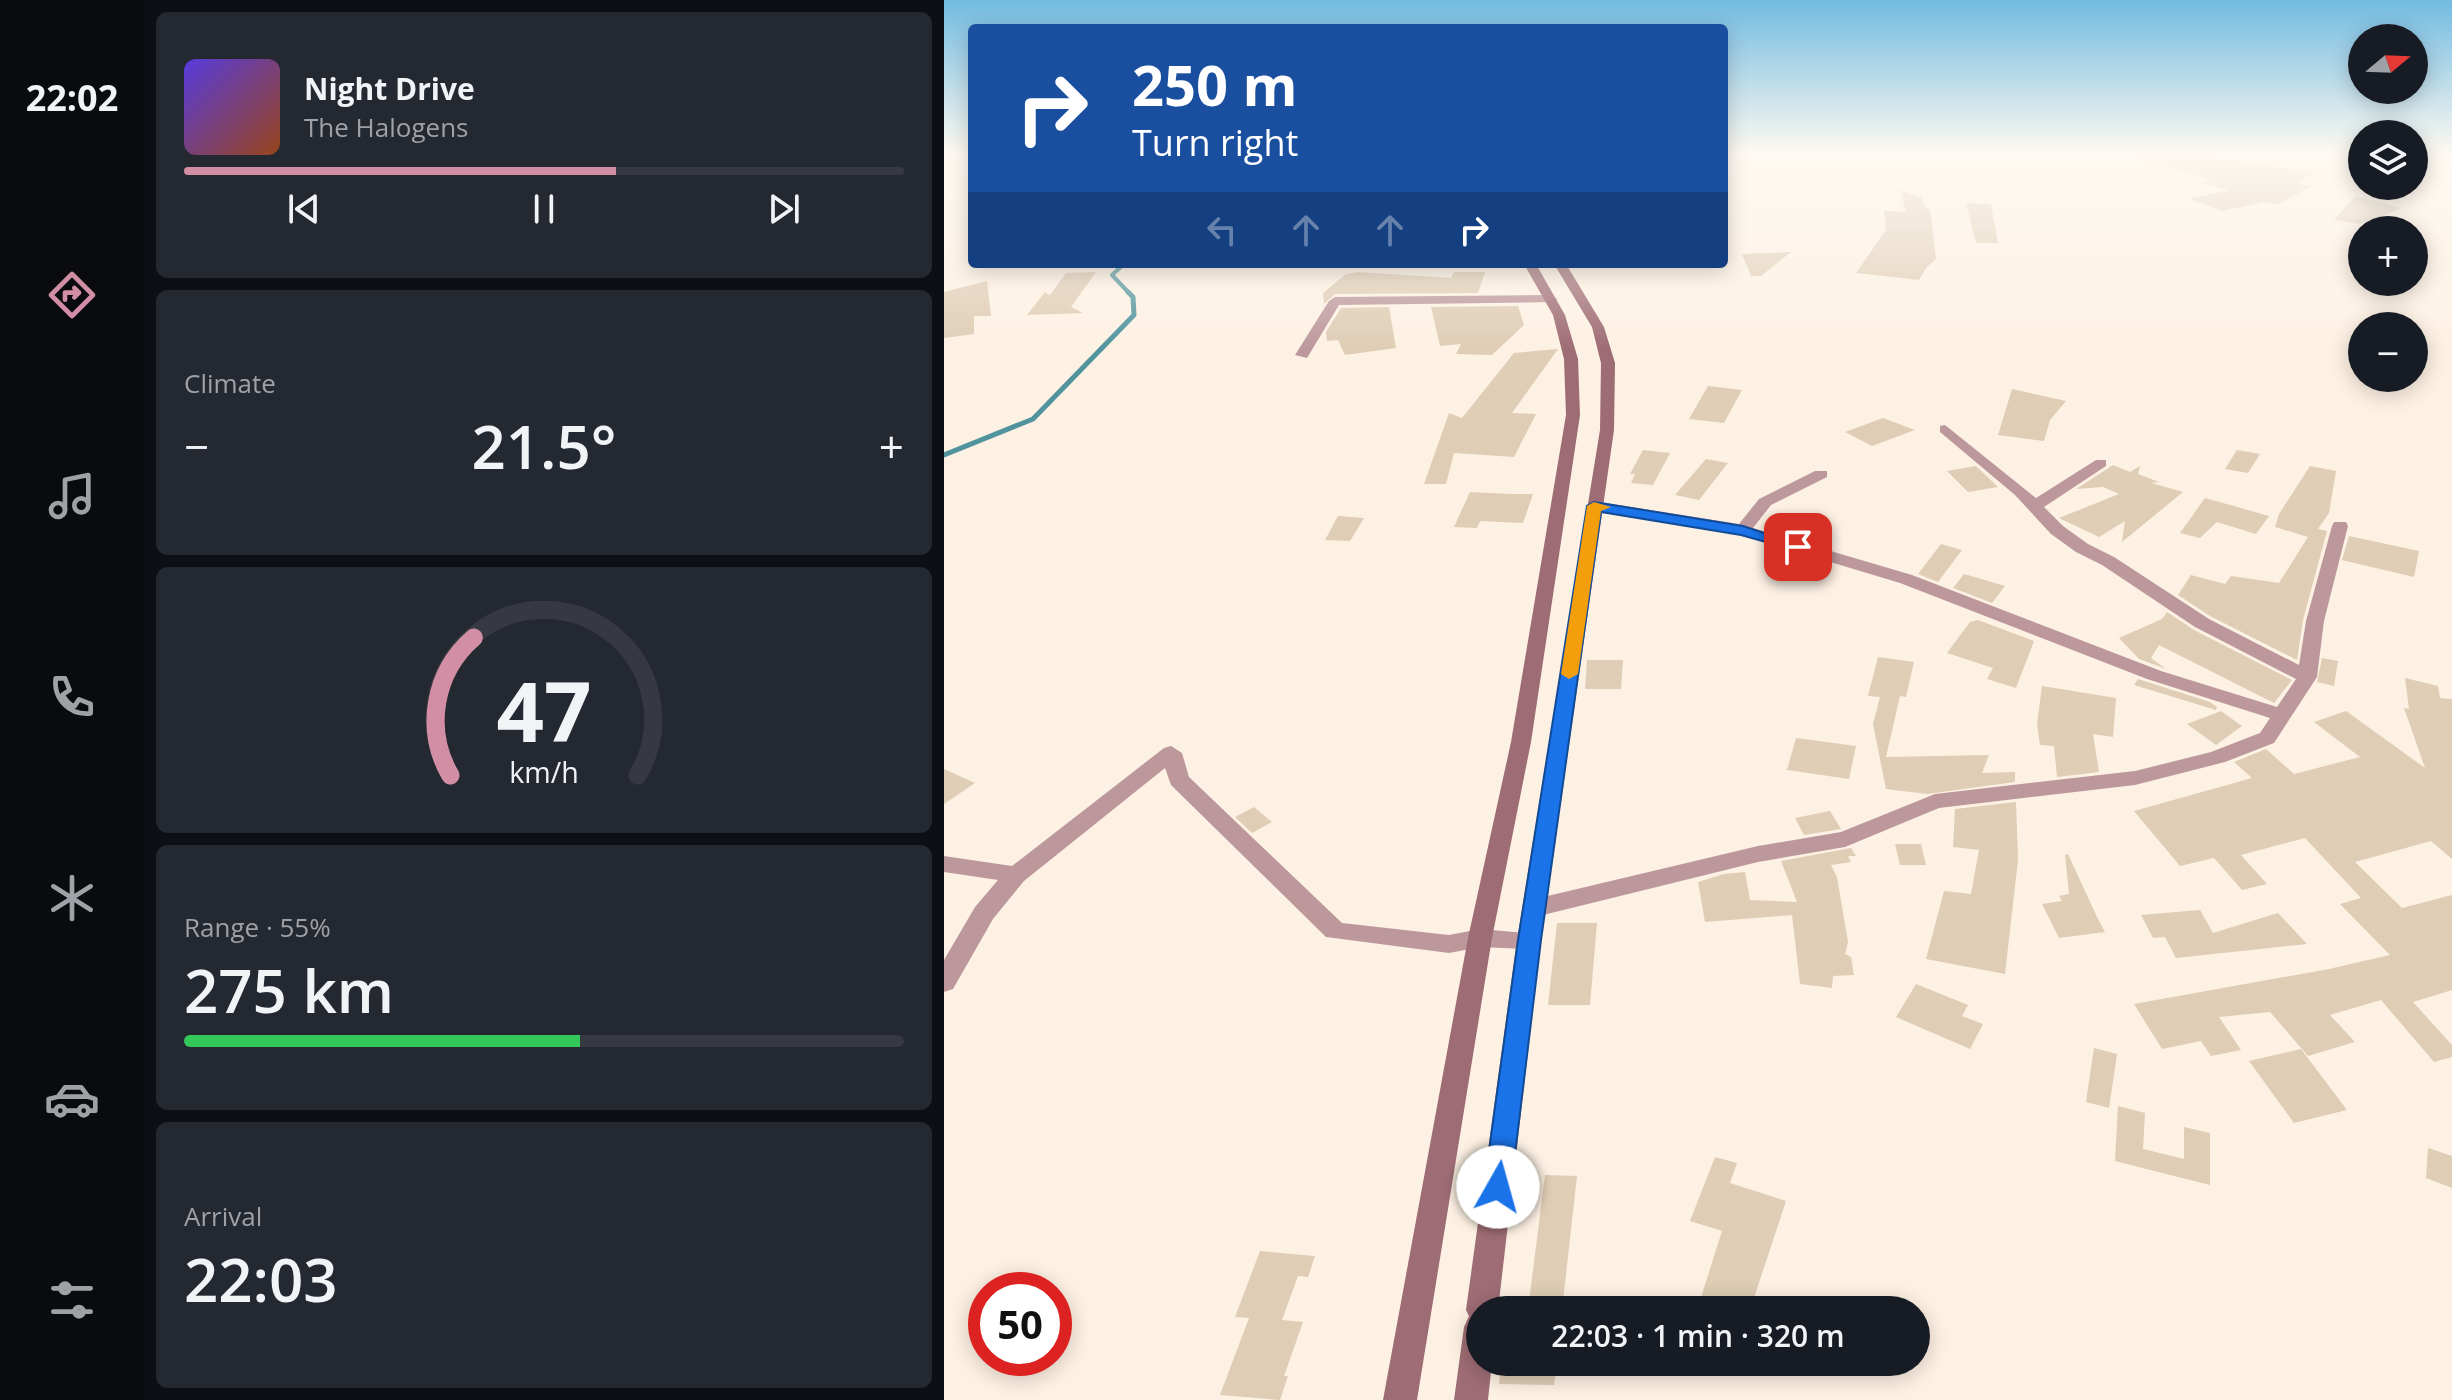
<!DOCTYPE html>
<html lang="en">
<head>
<meta charset="utf-8">
<style>
  :root { --surface:#171b24; --page:#242831; --text:#f1f3f6; --muted:#9ea1a6; --line:#363941; --accent:#d18ea4 }
  body { margin:0; font-family:"Open Sans",sans-serif; background:var(--page); color:var(--text); height:100vh; display:flex; flex-direction:column; font-size:30px; white-space:nowrap }
  * { box-sizing:border-box; margin:0 }
  p { font-size:26px; color:var(--muted) }
  .icon { flex:none; width:44px; height:44px; fill:none; stroke:currentColor; stroke-width:2; stroke-linecap:round; stroke-linejoin:round }
  .map { position:relative; flex:1; overflow:hidden }
  .details { display:flex; flex-direction:column; gap:12px; padding:12px; background:#0d0f14; width:800px }
  .details>* { flex:none }
  .guide { position:absolute; left:24px; top:24px; width:760px; height:244px; border-radius:8px; box-shadow:0 4px 20px #0003; background:#1a4fa0; color:#fff; overflow:hidden }
  .needle { width:52px; rotate:71deg }
  .tools { position:absolute; left:1404px; top:24px; display:grid; gap:16px }
  .tools a { display:grid; place-items:center; width:80px; height:80px; border-radius:50%; background:var(--surface); box-shadow:0 4px 20px #0003; font-size:40px }
  .speed { position:absolute; left:24px; top:1272px; display:flex; gap:16px; font-size:40px; font-weight:700; text-align:center }
  .speed>* { display:grid; place-content:center; width:104px; height:104px; border-radius:50%; background:var(--surface); box-shadow:0 4px 20px #0003; line-height:1 }
  .speed .limit { border:12px solid #d22; background:#fff; color:#111 }
  .pin { position:absolute; display:grid; place-items:center; width:68px; height:68px; color:#fff; margin:-34px; border-radius:16px; box-shadow:0 4px 12px #0006 }
  .me { position:absolute; width:88px; margin:-44px; rotate:7deg; stroke-linejoin:round; filter:drop-shadow(0 0 6px #0008) }
  .turn { display:flex; align-items:center; gap:28px; height:168px; padding:0 32px; font-size:36px }
  .turn .icon { width:104px; height:104px; stroke-width:2.5 }
  .turn b { display:block; font-size:56px; line-height:68px }
  .lanes { display:flex; align-items:center; height:76px; padding:0 32px; background:#0003; justify-content:center; gap:40px; direction:ltr }
  .lanes .off { opacity:.35 }
  .big { font-size:60px; font-weight:600; line-height:1.1 }
  .details .card { flex:1; display:flex; flex-direction:column; justify-content:center; gap:12px; min-width:0; padding:0 28px; border-radius:12px; background:var(--page) }
  .details .dial { align-items:center; gap:0 }
  .dial svg { height:208px; overflow:visible; fill:none; stroke:var(--line); stroke-width:7; stroke-linecap:round; text-anchor:middle }
  .dial text { fill:var(--text); stroke:none }
  .song { display:flex; align-items:center; gap:24px }
  .cover { width:96px; height:96px; border-radius:12px; background:linear-gradient(135deg,hsl(250 70% 55%),hsl(20 70% 35%)) }
  .played { height:8px; border-radius:4px; background:linear-gradient(90deg,var(--accent) 60%,var(--line) 60%) }
  .keys { display:flex; justify-content:space-around; direction:ltr }
  .heat { display:flex; justify-content:space-between; align-items:center; font-size:44px; direction:ltr }
  .charge { height:12px; border-radius:6px; background:linear-gradient(90deg,#34c759 55%,var(--line) 0) }
  .trip { position:absolute; left:522px; top:1296px; width:464px; height:80px; border-radius:40px; background:var(--surface); box-shadow:0 4px 20px #0003; font-weight:600; line-height:80px; text-align:center }
  main { display:flex; flex:1; min-height:0 }
  .menu { display:flex; flex-direction:column; width:144px; justify-content:space-around; align-items:center; background:#090b0e; color:var(--muted) }
  .menu .icon { width:56px; height:56px }
  .menu .current { color:var(--accent) }
  .menu b { font-size:36px; color:var(--text) }
  .map>svg:first-child { display:block }
  .lines { fill:none; stroke-linecap:round; stroke-linejoin:round }
  .stream-far1 { stroke:#51949e; stroke-width:4 }
  .stream { stroke:#51949e; stroke-width:5 }
  .building { fill:#dfcdb5 }
  .minor { fill:#bc989d; fill-rule:evenodd }
  .secondary { fill:#9e6c74; fill-rule:evenodd }
  .route { fill:#1a73e8; stroke:#114b97; stroke-width:2 }
  .slow { fill:#f59e0b }
</style>
</head>
<body>
<main>
<nav class="menu">
<b>22:02</b>
<svg class="icon current" aria-label="directions" viewBox="0 0 24 24"><path d="M12 3l9 9-9 9-9-9zM9 14v-3h6M13 9l2 2-2 2"/></svg>
<svg class="icon" aria-label="music" viewBox="0 0 24 24"><path d="M9 18V5l10-2v13"/><circle cx="6" cy="18" r="3"/><circle cx="16" cy="16" r="3"/></svg>
<svg class="icon" aria-label="phone" viewBox="0 0 24 24"><path d="M5 4h4l2 5-3 2q2 4 5 5l2-3 5 2v4C11 20 4 13 5 4z"/></svg>
<svg class="icon" aria-label="climate" viewBox="0 0 24 24"><path d="M12 3v18M4 7l16 10M4 17L20 7"/></svg>
<svg class="icon" aria-label="car" viewBox="0 0 24 24"><path d="M5 17H2v-5l4-1 3-4h7l3 4 3 1v5h-3M9 17h6M6 11h13"/><circle cx="7" cy="17" r="2"/><circle cx="17" cy="17" r="2"/></svg>
<svg class="icon" aria-label="filters" viewBox="0 0 24 24"><path d="M4 7h16M4 17h16"/><circle cx="9" cy="7" r="2"/><circle cx="15" cy="17" r="2"/></svg>
</nav>
<section class="details">
<div class="card">
<div class="song"><i class="cover"></i><div><b>Night Drive</b><p>The Halogens</p></div></div>
<div class="played"></div>
<div class="keys"><svg class="icon" aria-label="previous" viewBox="0 0 24 24"><path d="M18 5L8 12l10 7zM5 5v14"/></svg><svg class="icon" aria-label="pause" viewBox="0 0 24 24"><path d="M8 5v14M16 5v14"/></svg><svg class="icon" aria-label="next" viewBox="0 0 24 24"><path d="M6 5l10 7-10 7zM19 5v14"/></svg></div>
</div>
<div class="card"><p>Climate</p>
<div class="heat"><a>−</a><b class="big">21.5°</b><a>+</a></div>
</div>
<div class="card dial"><svg viewBox="0 0 100 80">
<path d="M14 69A42 42 0 1 1 86 69"/>
<path d="M14 69A42 42 0 0 1 23 16" stroke="#d18ea4"/>
<text x="50" y="56" font-size="32" font-weight="700">47</text>
<text x="50" y="72" font-size="11">km/h</text>
</svg></div>
<div class="card"><p>Range · 55%</p><b class="big">275 km</b><div class="charge"></div></div>
<div class="card"><p>Arrival</p><b class="big">22:03</b></div>
</section>
<div class="map">
<svg width="1508" height="1400" viewBox="0 0 1508 1400">
  <rect width="100%" height="100%" fill="#fdf1e3"/>
  <g class="lines">
    <path class="stream-far1" d="M180,264L168,275L186,294"/>
    <path class="stream" d="M0,455L89,419L190,315L189,297L184,292"/>
  </g>
  <path class="building" d="M1191,153H1252L1369,173L1354,183L1367,186L1333,205L1322,202L1278,211L1245,199L1285,190L1260,183L1268,180L1190,159Z
    M956,190L977,197L982,209H986L992,259L982,268L975,280L912,273L942,230L940,211L962,212Z
    M1411,196L1458,208L1416,224L1390,220Z
    M1022,203L1047,204L1054,243H1032Z
    M847,252L817,276H807L798,254Z
    M152,272L127,307L139,313L83,315L101,292L106,295L122,273Z
    M414,272L507,278L510,272H541L534,293L391,294L380,304L379,293L402,274Z
    M43,281L47,316H30V334L0,338V292Z
    M574,306L580,325L548,355L512,354L517,344L496,346L487,307Z
    M445,307L452,348L401,355L394,340L383,341L382,332L397,308Z
    M614,349L568,413L592,414L570,457L510,453L502,484H480L505,413L518,418L570,353Z
    M764,386L798,390L780,423L745,419Z
    M1068,389L1122,401L1106,420L1100,441L1054,435Z
    M939,418L971,430L928,446L901,432Z
    M699,450L726,453L709,485L687,483L691,474H686Z
    M1293,450L1316,454L1304,473L1281,469Z
    M762,459L784,463L755,500L731,495Z
    M1169,465L1186,472L1196,466L1194,474L1215,482L1207,483L1239,492L1178,542L1181,521L1155,537L1115,518L1175,494L1159,487L1132,489Z
    M1032,466L1034,468L1054,487L1024,492L1003,471Z
    M1366,466L1392,471L1385,513L1374,529L1383,531L1359,620L1353,660L1266,616L1234,595L1247,575L1281,584L1287,576L1335,583L1364,537L1331,527L1335,514Z
    M526,492L567,494H589L579,523L536,521L533,528L510,527Z
    M1261,498L1272,501L1325,516L1312,534L1273,522L1256,538L1236,533Z
    M394,516L420,518L406,541L381,540Z
    M866,524L886,529L873,544L853,538Z
    M1405,536L1475,551L1470,577L1398,560Z
    M997,544L1018,550L994,582L974,574Z
    M1020,574L1061,586L1048,603L1009,588Z
    M1223,612L1250,630L1348,680L1330,703L1215,645L1207,658L1222,669L1195,659L1175,638L1218,619Z
    M1034,620L1090,641L1072,688L1043,679L1049,668L1003,653L1026,622Z
    M934,657L970,662L962,697L956,696L942,757L1045,755L1038,773L1071,772V782L983,794L942,789L929,724L936,697L924,696Z
    M1378,658L1394,661L1390,686L1373,682Z
    M643,660H679L677,689H641Z
    M1461,678L1494,686L1496,698L1508,699V859L1487,841L1411,862L1458,908L1508,895V990L1469,1002L1508,1045V1057L1490,1062L1437,1000L1386,1015L1411,1042L1364,1056L1326,1012L1275,1017L1297,1050L1267,1056L1257,1041L1218,1049L1190,1004L1385,969L1446,955L1396,904L1417,898L1361,838L1297,855L1323,884L1298,890L1270,858L1236,866L1190,811L1308,778L1290,762L1322,749L1350,774L1416,757L1370,722L1402,711L1481,768L1460,708L1465,709Z
    M1194,679L1266,702L1273,707L1272,710L1190,685Z
    M1098,686L1172,698L1169,737L1149,734L1155,772L1113,777L1110,746L1096,745L1093,724Z
    M1277,711L1298,726L1272,745L1243,724Z
    M852,738L912,746L905,779L843,770Z
    M0,769L31,783L0,804Z
    M1072,802L1074,860L1061,974L982,959L1000,891L1027,894L1035,850L1009,847L1011,809Z
    M310,807L328,822L308,833L291,817Z
    M886,811L897,829L860,835L851,818Z
    M951,844H977L982,865H956Z
    M907,848L912,856H904L907,862L887,865L893,877L904,942L901,954L907,957L910,975L889,976L888,988L856,984L848,915L761,922L754,882L780,874L801,872L806,900L853,902L837,861Z
    M1124,854L1153,917L1161,932L1115,938L1098,904L1118,901L1115,896L1125,894L1121,855Z
    M1256,910L1269,933L1334,913L1363,944L1232,958L1221,937L1209,938L1197,915Z
    M613,923H653L646,1005H604Z
    M972,984L1024,1005L1018,1016L1039,1024L1026,1049L952,1017Z
    M1150,1048L1173,1054L1165,1108L1142,1102Z
    M1357,1049L1403,1110L1350,1123L1305,1061Z
    M1174,1106L1201,1113L1199,1149L1240,1159V1127L1266,1133V1185L1171,1161Z
    M1484,1148L1508,1156V1188L1482,1178Z
    M771,1157L793,1163L786,1183L842,1201L806,1310H753L778,1231L746,1221Z
    M601,1175L633,1176L618,1310H584Z
    M316,1251L371,1256L364,1277L354,1276L338,1320L359,1322L340,1376H344L336,1400L276,1395L305,1318L291,1317Z
    M557,1362H613L610,1385L555,1384Z"/>
  <g class="lines">
    <path class="minor" d="M607,295L613,299L611,302L395,305L363,358L351,355L385,301L391,297Z
      M1001,425L1092,498L1152,460H1162V466L1100,507L1119,526L1144,544L1170,557L1265,619L1355,665L1362,621L1388,526L1390,522H1402L1404,526L1380,621L1373,677L1330,743L1281,762L1191,785L995,808L901,847L814,862L591,917L582,914L579,908L582,902L591,899L814,846L897,832L991,794L1191,771L1267,752L1316,733L1326,718L1203,679L956,583L797,535L650,511L642,506L650,501L795,524L815,499L871,471H883V477L827,505L809,528L968,575L1217,671L1333,707L1352,679L1251,627L1158,565L1132,552L1107,534L1071,495L996,432V426Z
      M227,746L238,753L245,777L398,923L505,935L536,929L594,934L597,940L594,946L585,949L536,947L505,953L382,937L227,785L221,768L80,881L49,919L9,989L0,992V960L31,907L54,880L0,872V856L68,866L220,748Z"/>
    <path class="secondary" d="M580,264H592L621,315L634,359L636,415L587,742L548,938L473,1400H439L524,938L567,742L622,415L620,359L609,315Z
      M610,264H622L660,327L671,363L670,430L597,940L554,1310H536V1362H548L544,1400H510L520,1327L525,1316L522,1310L573,940L656,430L657,363L648,327Z"/>
  </g>
  <linearGradient id="sky" x2="0" y2="1"><stop stop-color="#72bbe1"/><stop offset="0.44" stop-color="#fef9f2"/><stop offset="1" stop-color="#fef9f2" stop-opacity="0"/></linearGradient>
  <rect width="1508" height="349" fill="url(#sky)"/>
  <path class="route" d="M650,502L799,526L862,547L854,551L797,535L657,512L597,940L567,1187L563,1195L554,1198L544,1195L540,1187L574,940L643,506Z"/>
  <path class="slow" d="M650,502L667,507L657,511L634,674L625,679L617,674L643,506Z"/>
</svg>
<div class="tools">
<a><svg class="needle" viewBox="-14 -14 28 28"><path d="M0-13l5 13h-10z" fill="#e53935"/><path d="M0 13l5-13h-10z" fill="#9ea1a6"/></svg></a>
<a><svg class="icon" aria-label="layers" viewBox="0 0 24 24"><path d="M12 4l9 5-9 5-9-5zM3 14l9 5 9-5"/></svg></a>
<a>+</a>
<a>−</a>
</div>
<div class="speed"><div class="limit">50</div></div>
<div class="pin" style="left:854px;top:547px;background:#d93025"><svg class="icon" aria-label="arrive" viewBox="0 0 24 24"><path d="M6 21V4h12l-3 4 3 4H6"/></svg></div>
<svg class="me" style="left:554px;top:1187px" viewBox="-20 -20 40 40"><circle r="19" fill="#fff"/><path d="M0-13L10 11 0 6-10 11z" fill="#1a73e8"/></svg>
<div class="trip">22:03 · 1 min · 320 m</div>
<div class="guide">
<div class="turn"><svg class="icon" aria-label="right" viewBox="0 0 24 24"><path d="M7 20v-9h11M14 6l5 5-5 5"/></svg><div><b>250 m</b>Turn right</div></div>
<div class="lanes"><svg class="icon off" aria-label="left" viewBox="0 0 24 24"><path d="M17 20v-9H6M10 6l-5 5 5 5"/></svg><svg class="icon off" aria-label="ahead" viewBox="0 0 24 24"><path d="M12 20V5M6 11l6-6 6 6"/></svg><svg class="icon off" aria-label="ahead" viewBox="0 0 24 24"><path d="M12 20V5M6 11l6-6 6 6"/></svg><svg class="icon" aria-label="right" viewBox="0 0 24 24"><path d="M7 20v-9h11M14 6l5 5-5 5"/></svg></div>
</div>
</div>
</main>
</body>
</html>
